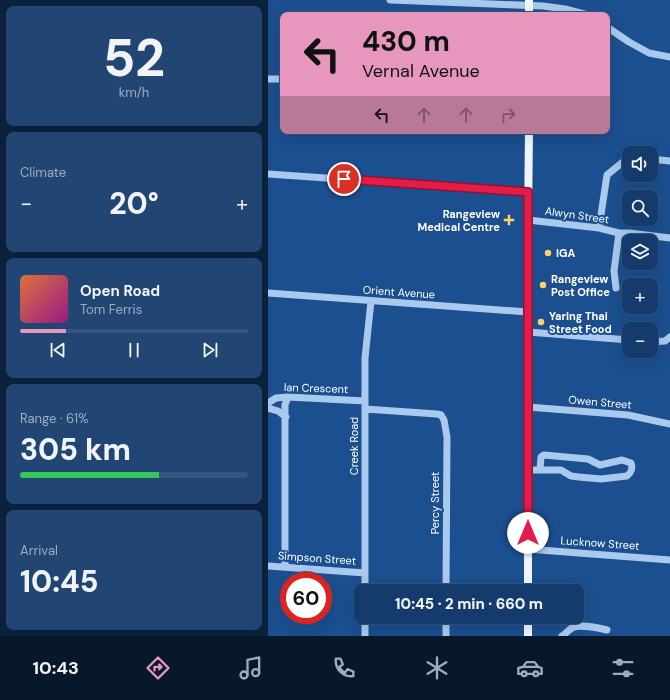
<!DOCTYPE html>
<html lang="en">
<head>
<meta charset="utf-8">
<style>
  :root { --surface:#143b6b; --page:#214673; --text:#f1f3f6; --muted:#9dadc1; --line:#33557e; --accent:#e797bd }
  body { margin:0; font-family:"DM Sans",sans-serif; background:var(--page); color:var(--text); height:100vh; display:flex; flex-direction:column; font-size:15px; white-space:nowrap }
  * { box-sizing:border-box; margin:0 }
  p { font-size:13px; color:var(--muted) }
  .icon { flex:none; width:22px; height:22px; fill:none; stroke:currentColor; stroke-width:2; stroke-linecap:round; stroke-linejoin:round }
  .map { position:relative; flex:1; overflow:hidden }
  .sheet { display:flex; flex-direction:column; gap:6px; padding:6px; background:#0b203b; width:268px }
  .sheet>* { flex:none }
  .guide { position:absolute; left:12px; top:12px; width:330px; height:122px; border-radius:8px; box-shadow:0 4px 16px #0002,0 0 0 1px var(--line); background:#e797bd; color:#111; overflow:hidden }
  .buttons { position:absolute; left:354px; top:146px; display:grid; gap:8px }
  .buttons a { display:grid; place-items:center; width:36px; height:36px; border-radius:8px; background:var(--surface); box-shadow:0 4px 16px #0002,0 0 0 1px var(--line); font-size:20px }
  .speed { position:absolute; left:12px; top:572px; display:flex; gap:8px; font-size:20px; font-weight:700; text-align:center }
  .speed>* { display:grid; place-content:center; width:52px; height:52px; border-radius:50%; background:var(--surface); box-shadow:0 4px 16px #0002,0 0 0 1px var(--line); line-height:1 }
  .speed .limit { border:6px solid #d22; background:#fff; color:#111 }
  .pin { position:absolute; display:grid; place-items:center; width:34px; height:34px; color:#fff; margin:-17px; border:2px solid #fff; border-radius:50%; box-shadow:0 1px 4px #0007 }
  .me { position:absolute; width:44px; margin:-22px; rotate:0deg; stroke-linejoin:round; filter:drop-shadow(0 0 3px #0008) }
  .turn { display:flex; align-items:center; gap:14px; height:84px; padding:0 16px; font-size:18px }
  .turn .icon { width:52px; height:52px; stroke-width:2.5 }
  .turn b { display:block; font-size:28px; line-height:34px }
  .lanes { display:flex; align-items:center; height:38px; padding:0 16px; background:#0003; justify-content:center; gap:20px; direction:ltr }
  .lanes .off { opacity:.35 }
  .big { font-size:30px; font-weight:800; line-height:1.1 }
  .sheet .tile { flex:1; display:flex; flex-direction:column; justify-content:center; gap:6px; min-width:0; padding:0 14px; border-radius:8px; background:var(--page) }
  .sheet .dial { align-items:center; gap:0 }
  .dial b { font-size:52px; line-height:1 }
  .song { display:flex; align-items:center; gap:12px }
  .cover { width:48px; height:48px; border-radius:6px; background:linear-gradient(135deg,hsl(20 70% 55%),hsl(310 70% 35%)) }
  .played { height:4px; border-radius:2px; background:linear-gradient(90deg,var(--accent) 20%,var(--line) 20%) }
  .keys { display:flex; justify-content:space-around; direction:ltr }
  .heat { display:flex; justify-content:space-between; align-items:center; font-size:22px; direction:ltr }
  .charge { height:6px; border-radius:3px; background:linear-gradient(90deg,#34c759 61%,var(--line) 0) }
  .trip { position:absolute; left:86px; top:584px; width:230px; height:40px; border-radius:8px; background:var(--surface); box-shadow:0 4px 16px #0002,0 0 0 1px var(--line); font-weight:800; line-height:40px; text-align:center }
  .tab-bar { display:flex; height:64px; justify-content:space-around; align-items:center; background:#08182b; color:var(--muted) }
  .tab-bar .icon { width:28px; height:28px }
  .tab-bar .active { color:var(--accent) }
  .tab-bar b { font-size:18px; color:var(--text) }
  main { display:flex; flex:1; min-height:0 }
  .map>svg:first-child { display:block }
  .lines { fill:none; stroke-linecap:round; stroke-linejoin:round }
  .minor { stroke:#a9c9ee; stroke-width:7 }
  .major { stroke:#f0f6ff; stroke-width:8 }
  .route-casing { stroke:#92132f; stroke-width:10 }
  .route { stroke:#e11d48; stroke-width:7 }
  .poi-dot { fill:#ffd166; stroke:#1b4f8f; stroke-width:1.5 }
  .labels { text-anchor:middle; stroke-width:4; stroke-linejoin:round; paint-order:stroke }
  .poi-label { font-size:11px; font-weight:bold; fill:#fff; stroke:#1b4f8f; text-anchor:start }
  .street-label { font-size:11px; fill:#fff; stroke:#1b4f8f }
</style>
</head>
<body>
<main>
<section class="sheet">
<div class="tile dial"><b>52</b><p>km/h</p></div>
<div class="tile"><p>Climate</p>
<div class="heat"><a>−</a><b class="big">20°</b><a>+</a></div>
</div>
<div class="tile">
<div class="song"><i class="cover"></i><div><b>Open Road</b><p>Tom Ferris</p></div></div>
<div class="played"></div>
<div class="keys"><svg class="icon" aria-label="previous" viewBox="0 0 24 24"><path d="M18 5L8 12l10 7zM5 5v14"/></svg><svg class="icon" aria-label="pause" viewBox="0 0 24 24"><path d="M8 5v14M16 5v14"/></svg><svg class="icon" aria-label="next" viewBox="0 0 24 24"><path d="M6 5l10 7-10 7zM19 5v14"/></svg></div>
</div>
<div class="tile"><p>Range · 61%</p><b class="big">305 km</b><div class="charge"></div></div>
<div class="tile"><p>Arrival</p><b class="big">10:45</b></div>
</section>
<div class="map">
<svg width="402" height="636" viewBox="0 0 402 636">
  <rect width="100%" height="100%" fill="#1b4f8f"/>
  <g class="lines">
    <path class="minor" d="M122,0L275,6L297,9L320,15
      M339,27L361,42L381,53L402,57
      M0,79H15
      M383,159L402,161
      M0,174L260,192
      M260,220L331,228L351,233H362L402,238
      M331,228L339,175L361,157
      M348,288L346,271L351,233
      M0,293L260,312
      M260,332L361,340
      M383,342L397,341L402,337
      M0,403L8,398L20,397L97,401
      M260,407L360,415L402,424
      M0,408L10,411L18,417
      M97,409L169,414L173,415L176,420L179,437L178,591
      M260,470H272L273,457L276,455L320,459L332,465L354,460L363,463C365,468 363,473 359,476L333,479L311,477L303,476L293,470H272
      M259,549L402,560
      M0,566L97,573
      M17,567V405L20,397
      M97,588L131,591
      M97,591V358L103,301
      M97,617V636
      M178,636V617
      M294,636C298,634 300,630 304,628C311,624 331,628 339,630"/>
    <path class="major" d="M261,15V0
      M260,591V220L261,131
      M260,636V617"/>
  </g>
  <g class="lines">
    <g class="route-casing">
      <path id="route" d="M76,179L260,192V533"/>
    </g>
    <use href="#route" class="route"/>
  </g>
  <g class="poi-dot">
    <path d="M239 214h4v4h4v4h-4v4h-4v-4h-4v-4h4z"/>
    <circle cx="280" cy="253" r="4"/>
    <circle cx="275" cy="285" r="4"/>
    <circle cx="273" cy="322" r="4"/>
  </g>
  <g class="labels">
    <g class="poi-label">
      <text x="232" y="218" text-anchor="end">Rangeview<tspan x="232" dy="13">Medical Centre</tspan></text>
      <text x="288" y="257">IGA</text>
      <text x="283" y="283">Rangeview<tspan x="283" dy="13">Post Office</tspan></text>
      <text x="281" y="320">Yaring Thai<tspan x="281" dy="13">Street Food</tspan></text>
    </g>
    <g class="street-label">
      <text transform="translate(309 215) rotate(8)" y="4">Alwyn Street</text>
      <text transform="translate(131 292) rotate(4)" y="4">Orient Avenue</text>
      <text transform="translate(48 388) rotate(2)" y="4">Ian Crescent</text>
      <text transform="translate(332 402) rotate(5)" y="4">Owen Street</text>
      <text transform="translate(86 446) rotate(-90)" y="4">Creek Road</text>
      <text transform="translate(167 503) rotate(-90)" y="4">Percy Street</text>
      <text transform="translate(332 543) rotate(4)" y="4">Lucknow Street</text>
      <text transform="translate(49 558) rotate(4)" y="4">Simpson Street</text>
    </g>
  </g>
</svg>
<div class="buttons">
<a><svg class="icon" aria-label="sound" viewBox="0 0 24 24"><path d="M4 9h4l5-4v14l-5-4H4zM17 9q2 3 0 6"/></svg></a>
<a><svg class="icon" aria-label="search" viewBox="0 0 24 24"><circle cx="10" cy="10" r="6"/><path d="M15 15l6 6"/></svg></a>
<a><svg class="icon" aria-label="layers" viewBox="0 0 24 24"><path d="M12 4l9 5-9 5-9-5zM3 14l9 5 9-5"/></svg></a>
<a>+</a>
<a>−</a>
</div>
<div class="speed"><div class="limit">60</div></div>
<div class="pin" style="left:76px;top:179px;background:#d93025"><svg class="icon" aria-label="arrive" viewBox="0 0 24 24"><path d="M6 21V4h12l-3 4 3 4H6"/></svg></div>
<svg class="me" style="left:260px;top:533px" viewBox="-20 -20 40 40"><circle r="19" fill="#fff"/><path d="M0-13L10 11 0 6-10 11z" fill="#e11d48"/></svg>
<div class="trip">10:45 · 2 min · 660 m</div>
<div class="guide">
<div class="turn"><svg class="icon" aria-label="left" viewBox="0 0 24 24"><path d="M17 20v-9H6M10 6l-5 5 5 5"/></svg><div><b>430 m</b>Vernal Avenue</div></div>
<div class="lanes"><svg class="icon" aria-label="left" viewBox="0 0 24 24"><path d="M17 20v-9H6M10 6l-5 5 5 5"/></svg><svg class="icon off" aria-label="ahead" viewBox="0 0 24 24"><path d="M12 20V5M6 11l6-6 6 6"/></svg><svg class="icon off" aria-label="ahead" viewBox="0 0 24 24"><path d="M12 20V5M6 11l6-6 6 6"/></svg><svg class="icon off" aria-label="right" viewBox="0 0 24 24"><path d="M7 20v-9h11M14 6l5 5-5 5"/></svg></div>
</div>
</div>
</main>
<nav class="tab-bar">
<b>10:43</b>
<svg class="icon active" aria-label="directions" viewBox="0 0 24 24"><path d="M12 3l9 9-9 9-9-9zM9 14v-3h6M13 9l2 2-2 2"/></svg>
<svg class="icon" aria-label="music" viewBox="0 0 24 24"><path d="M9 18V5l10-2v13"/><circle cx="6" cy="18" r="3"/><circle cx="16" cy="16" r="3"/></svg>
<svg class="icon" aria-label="phone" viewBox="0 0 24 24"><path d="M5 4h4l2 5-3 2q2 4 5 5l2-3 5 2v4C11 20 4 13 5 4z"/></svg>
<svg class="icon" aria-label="climate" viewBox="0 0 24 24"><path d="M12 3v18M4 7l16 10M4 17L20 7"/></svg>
<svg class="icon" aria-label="car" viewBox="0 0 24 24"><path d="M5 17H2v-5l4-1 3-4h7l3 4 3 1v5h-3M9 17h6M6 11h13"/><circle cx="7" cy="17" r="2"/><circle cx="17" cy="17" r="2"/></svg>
<svg class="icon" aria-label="filters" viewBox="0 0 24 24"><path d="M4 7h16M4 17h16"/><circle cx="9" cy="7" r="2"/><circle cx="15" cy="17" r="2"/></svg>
</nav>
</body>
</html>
